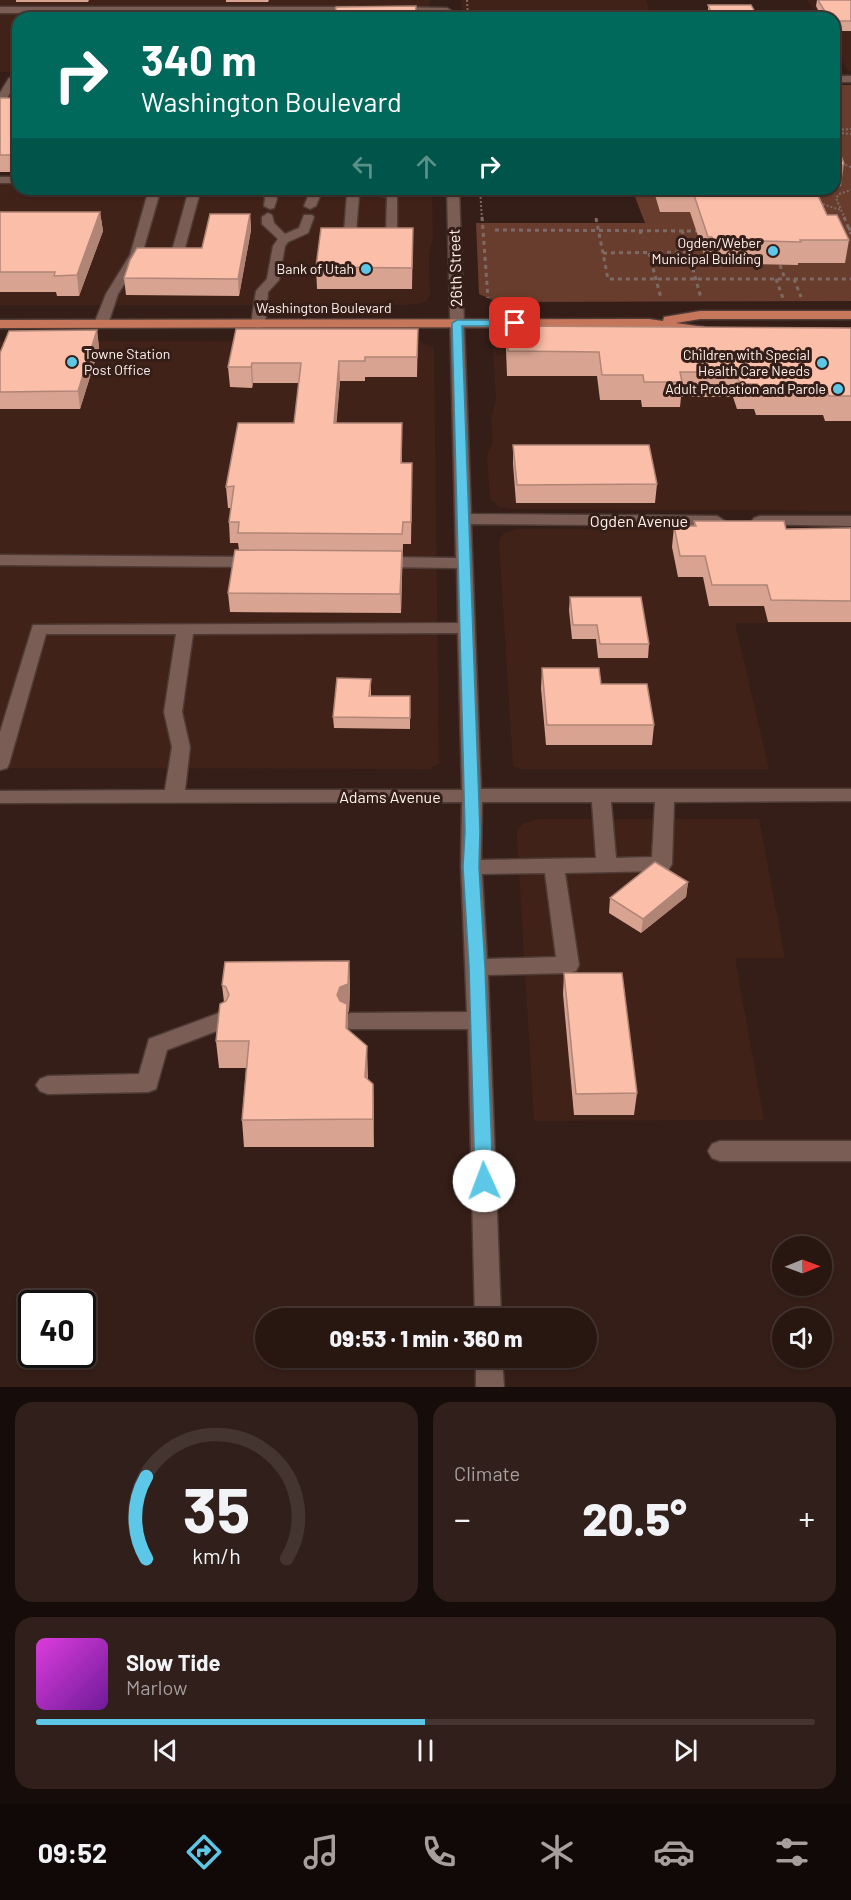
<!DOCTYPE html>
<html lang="en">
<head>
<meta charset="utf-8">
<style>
  :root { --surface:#281611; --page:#301f1a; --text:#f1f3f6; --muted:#a59f9f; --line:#443531; --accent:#5cc7e7 }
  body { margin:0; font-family:Barlow,sans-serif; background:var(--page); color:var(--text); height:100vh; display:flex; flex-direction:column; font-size:22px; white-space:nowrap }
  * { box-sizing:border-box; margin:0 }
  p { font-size:20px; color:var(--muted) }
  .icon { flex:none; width:33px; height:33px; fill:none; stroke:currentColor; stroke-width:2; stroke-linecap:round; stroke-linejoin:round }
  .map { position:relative; height:1387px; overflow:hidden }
  .drawer { display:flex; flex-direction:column; gap:15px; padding:15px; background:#160c09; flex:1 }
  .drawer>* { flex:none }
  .guide { position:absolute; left:12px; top:12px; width:828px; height:183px; border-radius:18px; box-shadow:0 2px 4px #0004,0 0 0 2px var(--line); background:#00695c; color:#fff; overflow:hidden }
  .needle { width:39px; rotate:89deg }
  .tools { position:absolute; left:772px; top:1236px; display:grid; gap:12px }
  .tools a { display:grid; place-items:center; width:60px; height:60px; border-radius:50%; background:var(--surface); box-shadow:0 2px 4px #0004,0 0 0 2px var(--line); font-size:30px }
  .speed { position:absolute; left:18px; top:1290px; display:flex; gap:12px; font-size:30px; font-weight:700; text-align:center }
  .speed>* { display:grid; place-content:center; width:78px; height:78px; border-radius:50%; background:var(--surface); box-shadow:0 2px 4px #0004,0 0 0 2px var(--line); line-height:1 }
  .speed .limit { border:3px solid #111; border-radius:9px; background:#fff; color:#111 }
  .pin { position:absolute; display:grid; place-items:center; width:51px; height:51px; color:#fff; margin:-26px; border-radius:12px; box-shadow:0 3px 9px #0006 }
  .me { position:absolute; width:66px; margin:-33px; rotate:358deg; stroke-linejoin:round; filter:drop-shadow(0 0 4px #0008) }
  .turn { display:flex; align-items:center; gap:21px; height:126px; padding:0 30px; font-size:27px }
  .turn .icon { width:78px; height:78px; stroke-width:2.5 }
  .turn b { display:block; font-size:42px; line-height:51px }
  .lanes { display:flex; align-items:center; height:57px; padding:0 30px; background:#0003; justify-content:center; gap:30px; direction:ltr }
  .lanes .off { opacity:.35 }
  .big { font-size:45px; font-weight:800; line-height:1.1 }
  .drawer .card { flex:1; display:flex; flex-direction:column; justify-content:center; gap:9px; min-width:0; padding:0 21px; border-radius:18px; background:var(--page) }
  .drawer .dial { align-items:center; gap:0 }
  .dial svg { height:156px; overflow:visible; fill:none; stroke:var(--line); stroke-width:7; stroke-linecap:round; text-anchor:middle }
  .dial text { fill:var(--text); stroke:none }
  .song { display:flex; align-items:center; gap:18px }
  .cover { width:72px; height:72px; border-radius:9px; background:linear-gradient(135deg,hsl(300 70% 55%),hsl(280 70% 35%)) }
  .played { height:6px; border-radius:3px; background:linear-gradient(90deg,var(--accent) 50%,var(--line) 50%) }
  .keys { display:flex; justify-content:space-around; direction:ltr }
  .heat { display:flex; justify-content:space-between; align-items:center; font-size:33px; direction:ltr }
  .drawer .tiles { flex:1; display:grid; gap:15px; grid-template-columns:1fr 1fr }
  .card:last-child { grid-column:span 2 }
  .trip { position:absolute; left:255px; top:1308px; width:342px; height:60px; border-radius:30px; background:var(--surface); box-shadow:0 2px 4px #0004,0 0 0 2px var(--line); font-weight:800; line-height:60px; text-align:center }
  .menu { display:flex; height:96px; justify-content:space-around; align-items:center; background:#100907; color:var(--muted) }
  .menu .icon { width:42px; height:42px }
  .menu .selected { color:var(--accent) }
  .menu b { font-size:27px; color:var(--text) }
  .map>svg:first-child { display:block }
  .built { fill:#402218 }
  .green { fill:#693d2d }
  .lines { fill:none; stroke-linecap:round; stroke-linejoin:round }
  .minor-casing { stroke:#4e3b36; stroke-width:3 }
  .major-casing { stroke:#4e3b36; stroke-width:3 }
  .path-far1 { stroke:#7e6a64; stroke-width:2; stroke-dasharray:2 2; stroke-linecap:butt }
  .path { stroke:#7e6a64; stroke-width:3; stroke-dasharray:4 4; stroke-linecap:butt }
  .minor { fill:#7a5e55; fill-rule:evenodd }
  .major { fill:#c6765a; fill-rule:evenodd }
  .wall { fill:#d8a390 }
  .shaded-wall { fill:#b08576 }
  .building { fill:#fbbea8; stroke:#b08576; stroke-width:1.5 }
  .route { fill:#5cc7e7; stroke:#3c8196; stroke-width:1.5 }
  .poi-dot { fill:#5cc7e7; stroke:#351e17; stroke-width:2 }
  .labels { text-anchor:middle; stroke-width:6; stroke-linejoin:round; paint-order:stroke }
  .far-poi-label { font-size:14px; fill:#fff2ed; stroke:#351e17; text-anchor:end }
  .far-street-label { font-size:14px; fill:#fff2ed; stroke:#351e17 }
  .street-label { font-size:16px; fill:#fff2ed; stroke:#351e17 }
</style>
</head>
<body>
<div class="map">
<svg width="851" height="1387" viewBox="0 0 851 1387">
  <rect width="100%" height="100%" fill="#351e17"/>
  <path class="built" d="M0,0H430L429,18H18V72H0Z
    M461,0H646L652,18H462Z
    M807,0H851V71H848L834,47V18H818Z
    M0,185H18V189H432L433,236L429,255L430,296L426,301L419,304L403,305H0Z
    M0,341L420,342L434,348L439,763L430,769L0,768Z
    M504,342H851V511L514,509L500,507L490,499L487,455L493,442L491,419L496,399L493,349Z
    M517,529L851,530V623H735L769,769H521L513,766L499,540L504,533Z
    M539,819H759L785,958H735L764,1120L534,1121L517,839V831L522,824Z"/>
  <path class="green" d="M834,85H851V301L507,302H497L479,294L476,223H645L632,189H834Z"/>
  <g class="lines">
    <g class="minor-casing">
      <path id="minor" d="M0,7H358L363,10L358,13H0Z
        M392,7L447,8L452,11L447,14L389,12V8Z
        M834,76H851V82H834Z
        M9,78L18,80L4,103L0,104V93Z
        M0,177H18V183H0Z
        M149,189H161L143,251H172L189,189H201L183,255L177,259H140L118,294L108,324L106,327H96L94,324L106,294L130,255Z
        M262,189H274L277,199L274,208L270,209L264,206L265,199Z
        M311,189H323L316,206L310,209L304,206Z
        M355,189H386L397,194V236L389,240L348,239L344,232L347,194ZM366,193L387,197L386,232H356L359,196Z
        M447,189H459L471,514L717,516L725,521L717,526L471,524L481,789H851V801L674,802L672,864L669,869L662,871L565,873L579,965L576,971L568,973L488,975L501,1318H475L468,1029H351L343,1027L340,1021L343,1015L351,1013L467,1012L461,867L462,802L0,803V791L165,790L172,747L164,712L176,634H46L9,764L7,768L0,770V732L33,625L458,623L457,568L377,567L369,562L377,557L456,558ZM458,633L462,790H185L190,747L182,712L193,634ZM482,802H592L596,858L481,860ZM611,802H655L652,857L616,858ZM545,873L556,957L487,959L482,874Z
        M268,213L272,215L274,223L285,234L299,228L304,215H312L314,217L308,233L288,242L285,246L279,280L268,292L265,324L258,328L251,324L256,291L267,279L273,246L278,239L262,224V217Z
        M760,516H851V526L754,524L752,521L754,518Z
        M0,555L256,557L264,562L256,567L0,565Z
        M219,1013L227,1015L230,1021L227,1027L167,1050L156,1089L148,1092L48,1094L40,1091L36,1085L40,1079L48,1076L139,1074L149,1039Z
        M720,1141H851V1161H720L712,1158L708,1151L712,1144Z
        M476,1358H502L504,1387H476Z"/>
    </g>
    <g class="major-casing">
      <path id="major" d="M700,311H851V319H700L676,323L704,327L706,330L699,334L649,327L0,328V320L649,319L663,321L664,317Z"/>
    </g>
    <path class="path-far1" d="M467,0L468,18
      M834,130L851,129
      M834,132L851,134
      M834,161L851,167
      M480,189L482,219
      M819,203L841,210
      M845,219L836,198L839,194L851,190"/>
    <path class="path" d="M482,217L488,298
      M844,217L851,234
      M596,218L608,279H851
      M495,230L700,231
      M640,230L642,238
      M682,230L701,298
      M840,230L851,229
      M603,253L689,252
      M649,253L661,298
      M780,265L785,279
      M776,279L783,298
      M794,279L801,297"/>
    <use href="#minor" class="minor"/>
    <use href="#major" class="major"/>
  </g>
  <path class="wall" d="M16,0H89L88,2H16Z
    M226,0H269L268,2H226Z
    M817,0H851V31H834V18H822L816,6Z
    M708,5L755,12L799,18H669L670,12H708Z
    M0,98H18V172H0Z
    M841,186L819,196L827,215L849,240L845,263H798V265L710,263L709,260H706L690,212H660L655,195H640L639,189H834Z
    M0,212H100L103,231L79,296H57L56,292H0Z
    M250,214L251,230L239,296L126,295L124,278L202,248Z
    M413,228L412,289H317L316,267Z
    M506,326L851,328V421H825L823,415H756L754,409H737L733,397H681L680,407H642L641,400H600L597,376H507L506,349Z
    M418,329L417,377H365V381H340L336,423L402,444V463L412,484L411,544H403L401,613L230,612L228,593L239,550L238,543H230L229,522L231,508H228L226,487L294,423L299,383H253L252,388L230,387L228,367Z
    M97,330L99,348L80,409H0V353Z
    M513,445L657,484L655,503H516L513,464Z
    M694,521L786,529L851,528V622H768L764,606H709L703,577H678L672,547L674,526H694Z
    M570,597L649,644L648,658H598L596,639H572L569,610Z
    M542,668L654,725L652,745H546L541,688Z
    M371,679V696H410V729L334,728L333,717Z
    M688,882L686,897L641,933L609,913L610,898Z
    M349,961L350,988L349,1011L348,1012V1030L368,1073V1080L373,1084L374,1147H244L242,1120L246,1068H219L216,1041L224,1002L222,985Z
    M564,973L637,1093L634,1115H574L563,994Z"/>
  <path class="shaded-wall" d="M844,164L841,186L808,202L809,189H834V169Z
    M100,212L103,231L79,296L77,275Z
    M250,214L251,230L239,296L238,279Z
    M97,330L99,348L80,409L78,391Z
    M339,361L340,381L335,443L334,423Z
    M252,363L253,383L252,388L251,367Z
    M402,551V570L401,613L400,594Z
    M688,882L686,897L641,933L643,919Z
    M349,961L350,988L349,1011L348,1012V1055L341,1014L337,995Z
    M367,1046L368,1073L365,1104V1077Z
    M373,1084L374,1111V1147L373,1119Z"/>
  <path class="building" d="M818,0H851V21H834V18H829Z
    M708,5H751L755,12H796L799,18H672L670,12H711Z
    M416,6L415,18H335L336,7Z
    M0,98H18V155H0Z
    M834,146L840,153L844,164L834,169Z
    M661,189H815L827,215H837L849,240H800L801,242L713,240L712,237H708L692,189Z
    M0,212H100L77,275L54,276L55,272H0Z
    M210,214H250L238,279L124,278L130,260L137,248H202Z
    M321,228H413L412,268L316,267Z
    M506,326L851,328V396H829L827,390H759L757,384H740L736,372H680L682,382H644L643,375H602L599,352L508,351Z
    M236,329H418L417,357H365V361H339L334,423H402L401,463H412L411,522H403L402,534L238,533L239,522H229L234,486L226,487L238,423H294L301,363H252L251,367H228Z
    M97,330L78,391L0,392V353L9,331Z
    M513,445H649L657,484L517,485Z
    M694,521H784L786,529L851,528V601L771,600L767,585H712L705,556H680L674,526H696Z
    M235,550L402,551L400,594L228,593Z
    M570,597H641L649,644H600L597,625H573Z
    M542,668H599L601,684H647L654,725H547Z
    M337,678L371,679L369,696H410V718L333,717Z
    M655,862L688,882L643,919L610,898Z
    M349,961L348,984L340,987L337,995L340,1001L347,1004L346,1028L367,1046L365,1077L373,1084V1119L242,1120L249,1041H216L220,1004L226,1001L229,995L226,987L222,985L225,962Z
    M564,973H622L637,1093L576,1094Z"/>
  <path class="route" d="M457,320H515L520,323L515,326H462L480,831L479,867L485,967L493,1181L490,1186L484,1188L477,1186L475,1181L469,967L463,867L465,831L452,323Z"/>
  <g class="poi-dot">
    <circle cx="773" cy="251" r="6"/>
    <circle cx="366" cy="269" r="6"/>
    <circle cx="72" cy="362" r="6"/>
    <circle cx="822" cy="363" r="6"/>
    <circle cx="838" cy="389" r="6"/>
  </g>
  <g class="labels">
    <g class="far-poi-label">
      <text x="761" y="248">Ogden/Weber<tspan x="761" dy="16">Municipal Building</tspan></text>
      <text x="354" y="274">Bank of Utah</text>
      <text x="84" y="359" text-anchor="start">Towne Station<tspan x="84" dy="16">Post Office</tspan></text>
      <text x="810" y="360">Children with Special<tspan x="810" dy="16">Health Care Needs</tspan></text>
      <text x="826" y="394">Adult Probation and Parole</text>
    </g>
    <g class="far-street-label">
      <text x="324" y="313">Washington Boulevard</text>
    </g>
    <g class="street-label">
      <text transform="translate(455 268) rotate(-92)" y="6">26th Street</text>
      <text x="639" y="527">Ogden Avenue</text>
      <text x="390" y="803">Adams Avenue</text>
    </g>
  </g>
</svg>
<div class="tools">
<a><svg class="needle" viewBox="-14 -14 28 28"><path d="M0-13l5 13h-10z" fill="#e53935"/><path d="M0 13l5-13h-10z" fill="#a59f9f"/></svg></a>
<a><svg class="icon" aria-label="sound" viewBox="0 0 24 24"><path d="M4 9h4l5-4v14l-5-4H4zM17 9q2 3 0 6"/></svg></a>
</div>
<div class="speed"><div class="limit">40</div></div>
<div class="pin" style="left:515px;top:323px;background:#d93025"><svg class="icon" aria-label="arrive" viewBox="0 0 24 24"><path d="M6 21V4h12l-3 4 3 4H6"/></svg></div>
<svg class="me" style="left:484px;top:1181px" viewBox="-20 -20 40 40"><circle r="19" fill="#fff"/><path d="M0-13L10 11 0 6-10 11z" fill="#5cc7e7"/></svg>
<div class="trip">09:53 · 1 min · 360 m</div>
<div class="guide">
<div class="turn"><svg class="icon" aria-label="right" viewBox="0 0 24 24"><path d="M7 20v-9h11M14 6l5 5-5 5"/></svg><div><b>340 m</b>Washington Boulevard</div></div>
<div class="lanes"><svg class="icon off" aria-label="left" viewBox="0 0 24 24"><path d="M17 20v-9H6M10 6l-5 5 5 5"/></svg><svg class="icon off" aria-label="ahead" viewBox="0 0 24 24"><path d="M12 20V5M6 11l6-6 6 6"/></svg><svg class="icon" aria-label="right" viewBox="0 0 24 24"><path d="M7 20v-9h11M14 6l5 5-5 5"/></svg></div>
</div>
</div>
<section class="drawer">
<div class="tiles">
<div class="card dial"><svg viewBox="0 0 100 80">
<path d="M14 69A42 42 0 1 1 86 69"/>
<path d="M14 69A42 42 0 0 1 14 27" stroke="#5cc7e7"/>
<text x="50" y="56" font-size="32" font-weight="700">35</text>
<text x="50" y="72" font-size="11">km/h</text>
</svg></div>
<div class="card"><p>Climate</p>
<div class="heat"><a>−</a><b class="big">20.5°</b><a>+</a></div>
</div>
<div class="card">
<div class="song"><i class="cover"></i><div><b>Slow Tide</b><p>Marlow</p></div></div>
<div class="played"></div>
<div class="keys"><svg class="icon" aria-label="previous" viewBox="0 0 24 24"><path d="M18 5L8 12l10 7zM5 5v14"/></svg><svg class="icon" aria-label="pause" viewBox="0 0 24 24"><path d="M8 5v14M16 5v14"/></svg><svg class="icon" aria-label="next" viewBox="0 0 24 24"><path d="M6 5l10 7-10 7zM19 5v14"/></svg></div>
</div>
</div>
</section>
<nav class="menu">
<b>09:52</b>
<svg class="icon selected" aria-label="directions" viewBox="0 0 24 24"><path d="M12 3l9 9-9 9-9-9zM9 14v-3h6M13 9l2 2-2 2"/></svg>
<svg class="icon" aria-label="music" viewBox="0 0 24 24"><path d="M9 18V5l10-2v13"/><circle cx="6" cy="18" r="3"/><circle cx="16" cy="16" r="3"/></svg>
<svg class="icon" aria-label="phone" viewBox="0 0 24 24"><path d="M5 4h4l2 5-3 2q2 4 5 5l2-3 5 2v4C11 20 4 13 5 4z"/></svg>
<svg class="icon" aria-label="climate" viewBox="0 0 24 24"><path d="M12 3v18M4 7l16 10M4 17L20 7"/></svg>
<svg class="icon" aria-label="car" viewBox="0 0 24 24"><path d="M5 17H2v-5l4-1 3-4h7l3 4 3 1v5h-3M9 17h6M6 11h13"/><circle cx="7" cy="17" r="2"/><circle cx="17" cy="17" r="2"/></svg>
<svg class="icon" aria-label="filters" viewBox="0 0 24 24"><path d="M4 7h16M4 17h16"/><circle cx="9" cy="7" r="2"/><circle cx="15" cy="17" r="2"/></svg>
</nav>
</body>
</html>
